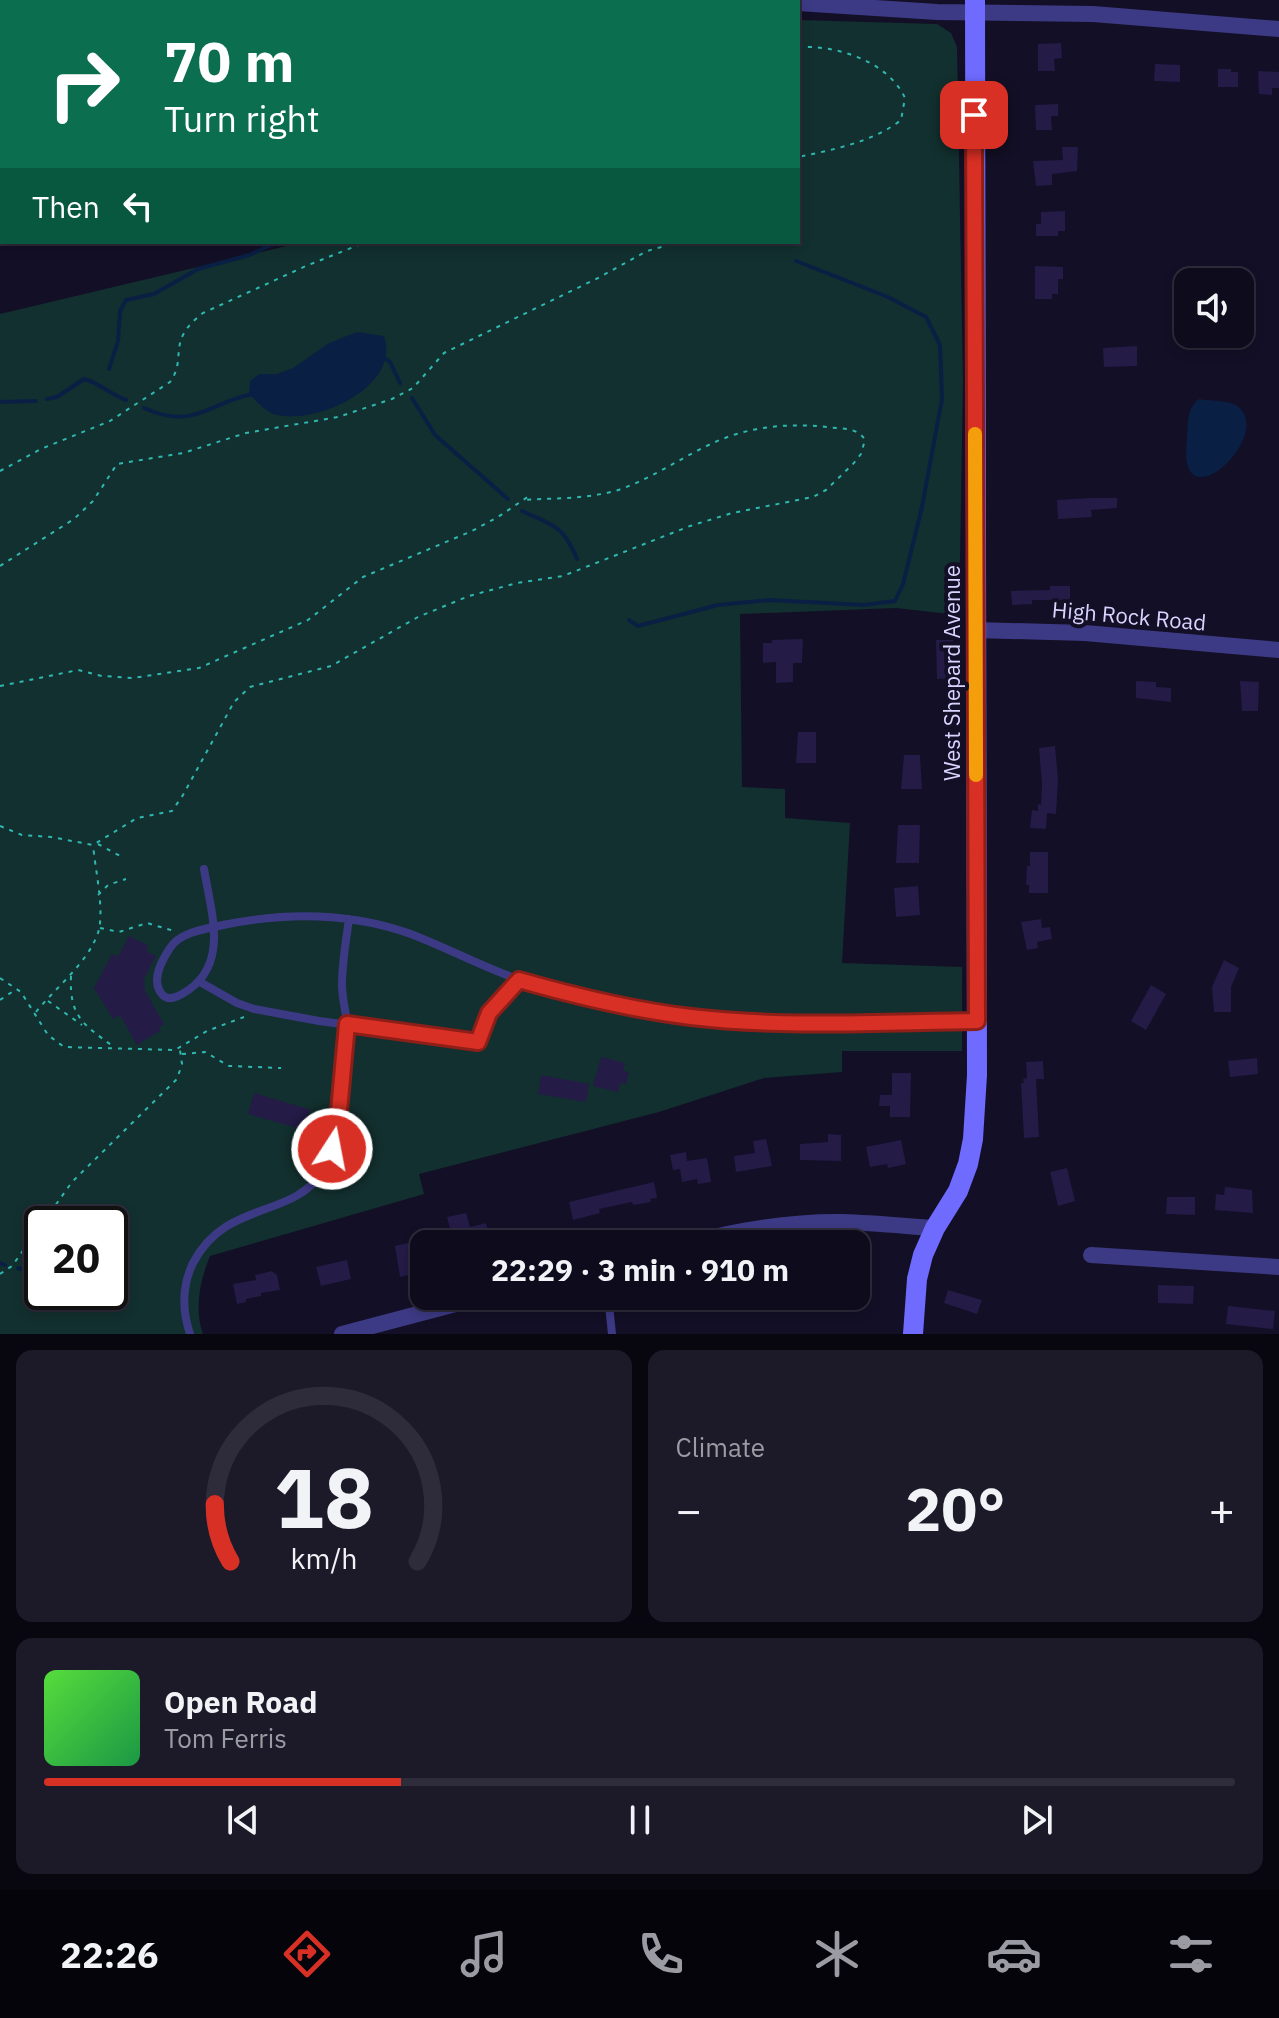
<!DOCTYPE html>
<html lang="en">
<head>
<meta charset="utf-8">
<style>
  :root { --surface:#0e0b1c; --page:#1c1929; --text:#f1f3f6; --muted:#9b9ba3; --line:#2e2b3b; --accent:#d93025 }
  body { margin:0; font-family:"IBM Plex Sans",sans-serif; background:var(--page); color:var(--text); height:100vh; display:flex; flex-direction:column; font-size:30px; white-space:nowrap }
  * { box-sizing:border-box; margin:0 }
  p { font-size:26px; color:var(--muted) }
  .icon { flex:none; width:44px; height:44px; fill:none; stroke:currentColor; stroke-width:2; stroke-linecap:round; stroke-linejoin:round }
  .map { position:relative; height:1334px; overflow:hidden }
  .drawer { display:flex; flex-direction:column; gap:16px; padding:16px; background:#08060f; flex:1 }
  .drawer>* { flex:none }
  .guide { position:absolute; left:0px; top:0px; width:800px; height:244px; box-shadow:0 4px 12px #0003,0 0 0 2px var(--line); background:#0b6e4f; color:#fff; overflow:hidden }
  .buttons { position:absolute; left:1174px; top:268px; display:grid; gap:16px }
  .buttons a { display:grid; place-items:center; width:80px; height:80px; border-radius:16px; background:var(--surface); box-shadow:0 4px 12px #0003,0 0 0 2px var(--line); font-size:40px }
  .speed { position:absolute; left:24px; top:1206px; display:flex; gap:16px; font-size:40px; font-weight:700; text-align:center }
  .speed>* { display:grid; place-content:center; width:104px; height:104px; border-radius:50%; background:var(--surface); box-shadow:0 4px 12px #0003,0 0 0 2px var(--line); line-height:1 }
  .speed .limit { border:4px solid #111; border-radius:12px; background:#fff; color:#111 }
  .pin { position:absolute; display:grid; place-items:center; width:68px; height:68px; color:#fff; margin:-34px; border-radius:16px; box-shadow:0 4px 12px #0006 }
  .me { position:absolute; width:88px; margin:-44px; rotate:11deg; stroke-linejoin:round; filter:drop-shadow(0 0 6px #0008) }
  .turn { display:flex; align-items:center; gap:28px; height:168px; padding:0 32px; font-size:36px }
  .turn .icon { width:104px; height:104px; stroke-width:2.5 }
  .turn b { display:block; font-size:56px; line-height:68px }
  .then { display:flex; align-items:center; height:76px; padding:0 32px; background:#0003; gap:16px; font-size:30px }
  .big { font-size:60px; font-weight:800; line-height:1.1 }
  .drawer .tile { flex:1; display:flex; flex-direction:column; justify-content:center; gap:12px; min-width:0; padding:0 28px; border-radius:16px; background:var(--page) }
  .drawer .dial { align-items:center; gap:0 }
  .dial svg { height:208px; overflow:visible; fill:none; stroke:var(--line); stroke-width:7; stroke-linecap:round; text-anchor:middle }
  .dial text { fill:var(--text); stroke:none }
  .song { display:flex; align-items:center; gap:24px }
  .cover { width:96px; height:96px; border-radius:12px; background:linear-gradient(135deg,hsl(110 70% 55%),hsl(140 70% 35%)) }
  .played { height:8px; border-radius:4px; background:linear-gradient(90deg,var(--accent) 30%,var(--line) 30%) }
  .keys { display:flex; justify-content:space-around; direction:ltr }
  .heat { display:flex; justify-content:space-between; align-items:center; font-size:44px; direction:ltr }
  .drawer .tiles { flex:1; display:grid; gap:16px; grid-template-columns:1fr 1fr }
  .tile:last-child { grid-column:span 2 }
  .trip { position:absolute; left:410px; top:1230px; width:460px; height:80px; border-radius:16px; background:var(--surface); box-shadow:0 4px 12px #0003,0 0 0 2px var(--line); font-weight:800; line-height:80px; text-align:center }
  .menu { display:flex; height:128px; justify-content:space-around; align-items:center; background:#06040b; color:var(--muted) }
  .menu .icon { width:56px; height:56px }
  .menu .current { color:var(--accent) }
  .menu b { font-size:36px; color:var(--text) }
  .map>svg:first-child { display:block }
  .green { fill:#12302f; fill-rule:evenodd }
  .water { fill:#0a1f44 }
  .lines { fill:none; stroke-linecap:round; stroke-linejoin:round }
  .stream { stroke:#0a1f44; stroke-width:4 }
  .building { fill:#241b47 }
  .path { stroke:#2fb8b0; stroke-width:2; stroke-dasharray:4 6; stroke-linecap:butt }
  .lane { stroke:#3d3a85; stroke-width:8 }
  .street { stroke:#3d3a85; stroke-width:16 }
  .secondary { stroke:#6f6bff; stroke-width:20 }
  .route-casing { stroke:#8d1f18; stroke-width:20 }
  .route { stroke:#d93025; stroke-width:14 }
  .slow { stroke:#f59e0b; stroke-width:14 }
  .labels { text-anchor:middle; stroke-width:8; stroke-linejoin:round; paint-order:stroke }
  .street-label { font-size:22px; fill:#d9d4ff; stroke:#130f26 }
</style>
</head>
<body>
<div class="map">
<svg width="1279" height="1334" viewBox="0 0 1279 1334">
  <rect width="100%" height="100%" fill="#130f26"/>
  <path class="green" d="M798,20L937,24L951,33L957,47L963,381L959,615L896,608L740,614L742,787L785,789V818L850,823L842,963L962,967V1051H842V1072L764,1078L659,1112L419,1174L424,1194L210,1256C200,1280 194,1309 203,1334H0V314L303,242H798ZM42,1224H110V1292H42Z"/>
  <path class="water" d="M357,332L384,336C402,387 314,427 273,414C264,410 256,401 249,394L250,381L259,374H277L293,368L329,343Z
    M1199,399C1210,401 1226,400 1236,405C1279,433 1175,530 1187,439C1188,425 1187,407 1199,399Z"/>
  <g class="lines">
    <path class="stream" d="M273,0V2
      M382,356L390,362L400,383
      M109,369L118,341L120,311L126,300L154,294L198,269L249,255L278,242
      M412,398L435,435L508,499
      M47,399L57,397L84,379C100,383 111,395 126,400
      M0,402L36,401
      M144,408C195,431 209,402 253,394
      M522,511C554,526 563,525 577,559
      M629,620L638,626L718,605L770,600L864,605L895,601L903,584L922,507L942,399L940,345L926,317L888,297L796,261
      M0,1263L5,1265
      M18,1268L42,1275"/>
  </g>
  <path class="building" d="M1061,43L1062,58L1054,59L1055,71H1038V44Z
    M1155,64L1180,65V82L1154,81Z
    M1218,69H1231V72H1238V87H1218Z
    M1258,71L1279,72V88H1272V95L1259,94Z
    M1058,104V116H1051L1052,130H1036L1035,105Z
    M1062,147H1078L1077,171L1052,174V185L1036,186L1033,161L1063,160Z
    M1065,211V231H1058V236H1036V224H1041V212Z
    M1035,266L1063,267V279H1058V294H1052V299H1035Z
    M1137,346V366L1104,367L1103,348Z
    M1091,498H1117V508L1091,510L1092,517L1058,519L1057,500Z
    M1050,586H1070V600H1032V604L1012,605L1011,591L1050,590Z
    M803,639L802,663H793V682L776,683V662L763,663V643H772V640Z
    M936,640H953L954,678L937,679Z
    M1136,681L1156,682V687L1171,688V702L1136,698Z
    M1240,681L1259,682L1258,711H1242Z
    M798,732H816V763H796Z
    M1055,746L1058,780L1056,814L1047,813L1046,829L1030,828L1032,810L1038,811V804L1041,805L1042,784L1039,748Z
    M904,755H920L922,789H901Z
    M898,825H920L919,863H896Z
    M1030,852H1048V893H1029V885H1026L1027,866H1030Z
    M918,886L920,915L896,917L894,888Z
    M1041,919L1042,928L1050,927L1052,939L1037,942L1038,948L1027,950L1021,922Z
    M129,936L149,946L146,951L156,956L144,979L145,991L164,1024L159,1027L161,1030L137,1045L120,1015L113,1019L94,988L112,954L118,957Z
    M1224,960L1239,968L1231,987V1012H1214L1212,987Z
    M1151,985L1166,994L1146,1030L1131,1021Z
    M601,1057L625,1063L623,1071L629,1072L626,1084L620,1083L618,1092L593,1086Z
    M1257,1058L1258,1074L1230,1077L1228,1061Z
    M1043,1061L1044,1079H1036L1039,1137L1024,1138L1021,1083H1024L1023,1079L1027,1078L1026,1062Z
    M892,1073H911L910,1117H890V1106H879L880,1095H892Z
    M541,1075L589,1084L586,1102L538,1094Z
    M254,1093L311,1110L306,1119L305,1130L248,1114Z
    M828,1134L841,1135V1161L800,1160V1144L828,1142Z
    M766,1139L772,1166L736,1172L734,1156L755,1153L753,1141Z
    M901,1140L906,1164L888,1168L887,1164L870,1167L866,1147Z
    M686,1152L687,1161L707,1158L711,1182L698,1184L697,1179L682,1182L680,1169L673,1170L670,1155Z
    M1067,1168L1075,1201L1058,1206L1050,1172Z
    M654,1182L657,1198L650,1199L651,1202L633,1205L632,1202L599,1209L600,1213L573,1220L569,1202Z
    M1225,1187L1252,1190L1253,1213L1215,1210L1216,1194L1224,1195Z
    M1167,1197H1195V1215L1166,1214Z
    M466,1213L470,1227L486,1223L490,1237L454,1244L447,1217Z
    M424,1239V1271L400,1277L395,1246Z
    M347,1260L351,1279L321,1286L316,1267Z
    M272,1271L277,1275L280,1290L261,1293V1296L246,1299V1302L237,1304L233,1284L256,1280L255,1275Z
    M1158,1285L1194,1286L1193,1304L1158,1303Z
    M948,1290L982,1300L977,1314L944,1303Z
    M1228,1306L1275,1311L1273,1329L1226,1324Z"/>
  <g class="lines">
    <path class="path" d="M468,0V2
      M798,47C836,45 888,61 905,98L901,120C873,142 832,150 798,157
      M0,471L41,449L110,421L170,382C188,357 165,342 203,313L306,266L366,242
      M0,566L74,519L93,501L117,464L183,453L246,433L338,417L392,399L413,388L444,353L598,278L647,251L679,242
      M0,686L78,670L102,676L133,678L199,668L308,620L363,577L472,531L498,517L532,494
      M0,826L22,835L51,837L93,845L137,818L172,811L183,795L234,702L250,687L331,666L418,617L469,596L517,583L563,576L690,526L732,513L813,497L826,490L853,464L861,454L865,440C858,427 841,429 827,427C788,423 750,426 713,443C680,458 650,480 615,491C585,499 554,498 524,500
      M98,844L122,857
      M98,895L108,885L126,879
      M100,928L119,932L147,923L174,931
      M71,976C69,1017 84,1025 114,1047
      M0,978L21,992L48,1035L64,1047L175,1050L207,1031L244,1017
      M0,1000L15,990
      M48,1001L82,1025
      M36,1012C56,987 87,964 98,933C105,912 95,868 93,845
      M182,1054L205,1052L229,1066L281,1068
      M0,1274L12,1266L72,1182L177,1079L182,1064L180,1050"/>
    <path class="lane" d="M656,0V2
      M204,869C211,913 231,967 182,994C175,998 166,1001 161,993C151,979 162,960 170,948C180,932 206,929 223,925C286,912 347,912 408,933C446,947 482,967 520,980C574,999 635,1010 691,1017C732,1022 772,1021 812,1021C867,1022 921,1021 976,1021
      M200,982L237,1003L254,1009L319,1021L478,1042L489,1013L519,980
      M313,1121L336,1125
      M608,1296L612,1334
      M190,1334C182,1310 182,1286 193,1263C227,1199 292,1220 323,1171C341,1142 346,1062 347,1028C347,1014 342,1000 342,985C342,963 346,941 349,919"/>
    <path class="street" d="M769,2H770
      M798,3L937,12L1093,14L1279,29
      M0,180H2
      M975,630L1085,633L1279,650
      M684,1244C735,1231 790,1221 843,1222C874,1223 905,1226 935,1228
      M1091,1255L1279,1267
      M342,1334L486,1296"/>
    <path class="secondary" d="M913,1334L917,1279L923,1255L935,1228L958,1191L968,1164L973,1139L977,1075L975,0"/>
  </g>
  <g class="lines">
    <g class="route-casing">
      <path id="route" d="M332,1149L339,1111L347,1024L478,1042L489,1013L519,980C575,996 633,1010 691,1017C782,1028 885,1022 977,1021L974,115"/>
    </g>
    <use href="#route" class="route"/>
    <path class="slow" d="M975,434L976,775"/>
  </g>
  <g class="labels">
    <g class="street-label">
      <text transform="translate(1129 616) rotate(5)" y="8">High Rock Road</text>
      <text transform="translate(952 673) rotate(-90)" y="8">West Shepard Avenue</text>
    </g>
  </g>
</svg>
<div class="buttons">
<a><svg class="icon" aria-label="sound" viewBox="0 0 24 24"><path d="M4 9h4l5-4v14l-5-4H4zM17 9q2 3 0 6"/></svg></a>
</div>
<div class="speed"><div class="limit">20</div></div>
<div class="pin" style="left:974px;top:115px;background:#d93025"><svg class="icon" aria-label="arrive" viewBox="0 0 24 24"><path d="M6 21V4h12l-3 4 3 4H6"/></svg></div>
<svg class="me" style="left:332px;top:1149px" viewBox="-20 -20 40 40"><circle r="17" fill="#d93025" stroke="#fff" stroke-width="3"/><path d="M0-11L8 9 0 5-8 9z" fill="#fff"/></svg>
<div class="trip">22:29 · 3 min · 910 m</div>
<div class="guide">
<div class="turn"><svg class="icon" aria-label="right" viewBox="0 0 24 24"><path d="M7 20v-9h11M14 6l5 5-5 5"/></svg><div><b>70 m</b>Turn right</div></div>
<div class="then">Then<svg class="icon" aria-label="left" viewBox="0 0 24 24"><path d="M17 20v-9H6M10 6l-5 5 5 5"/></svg></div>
</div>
</div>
<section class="drawer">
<div class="tiles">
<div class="tile dial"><svg viewBox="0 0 100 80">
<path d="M14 69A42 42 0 1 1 86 69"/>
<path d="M14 69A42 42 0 0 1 8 47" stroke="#d93025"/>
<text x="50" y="56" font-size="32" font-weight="700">18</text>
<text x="50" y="72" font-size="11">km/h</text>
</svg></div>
<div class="tile"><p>Climate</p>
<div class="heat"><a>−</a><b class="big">20°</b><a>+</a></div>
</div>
<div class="tile">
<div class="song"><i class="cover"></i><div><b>Open Road</b><p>Tom Ferris</p></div></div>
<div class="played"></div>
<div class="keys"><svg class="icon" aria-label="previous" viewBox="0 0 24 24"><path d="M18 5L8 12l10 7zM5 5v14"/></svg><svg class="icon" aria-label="pause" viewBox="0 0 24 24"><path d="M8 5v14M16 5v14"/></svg><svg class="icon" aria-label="next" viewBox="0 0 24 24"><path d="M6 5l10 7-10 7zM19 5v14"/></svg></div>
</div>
</div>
</section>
<nav class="menu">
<b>22:26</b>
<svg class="icon current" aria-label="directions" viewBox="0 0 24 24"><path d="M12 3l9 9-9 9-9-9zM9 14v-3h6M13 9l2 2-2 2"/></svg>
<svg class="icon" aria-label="music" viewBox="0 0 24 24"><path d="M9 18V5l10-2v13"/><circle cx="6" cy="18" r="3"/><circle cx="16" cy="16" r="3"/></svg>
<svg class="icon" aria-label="phone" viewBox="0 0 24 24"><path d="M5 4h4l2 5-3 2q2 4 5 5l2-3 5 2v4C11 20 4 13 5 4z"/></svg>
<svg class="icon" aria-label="climate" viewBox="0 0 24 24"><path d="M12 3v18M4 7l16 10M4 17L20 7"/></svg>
<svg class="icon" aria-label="car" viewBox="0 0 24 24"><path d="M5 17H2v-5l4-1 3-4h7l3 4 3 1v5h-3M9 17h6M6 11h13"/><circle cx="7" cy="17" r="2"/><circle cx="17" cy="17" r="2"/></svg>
<svg class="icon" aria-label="filters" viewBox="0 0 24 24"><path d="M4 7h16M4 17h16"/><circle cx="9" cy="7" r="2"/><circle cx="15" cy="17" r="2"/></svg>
</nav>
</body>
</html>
